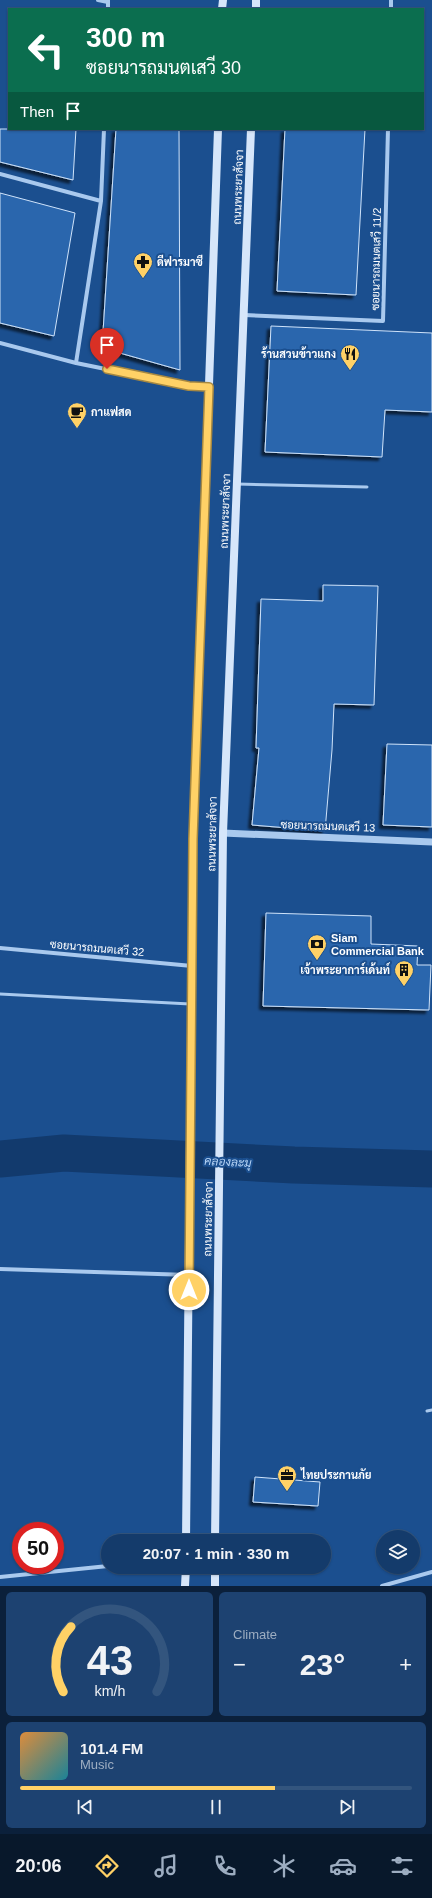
<!DOCTYPE html>
<html lang="en">
<head>
<meta charset="utf-8">
<style>
  :root { --surface:#143b6b; --page:#1d4271; --text:#f1f3f6; --muted:#9dadc1; --line:#33557e; --accent:#ffd166 }
  body { margin:0; font-family:Arial,Sarabun,sans-serif; background:var(--page); color:var(--text); height:100vh; display:flex; flex-direction:column; font-size:15px; white-space:nowrap }
  * { box-sizing:border-box; margin:0 }
  p { font-size:13px; color:var(--muted) }
  .icon { flex:none; width:22px; height:22px; fill:none; stroke:currentColor; stroke-width:2; stroke-linecap:round; stroke-linejoin:round }
  .map { position:relative; height:1586px; overflow:hidden }
  .sheet { display:flex; flex-direction:column; gap:6px; padding:6px; background:#0b203b; flex:1 }
  .sheet>* { flex:none }
  .top-card { position:absolute; left:8px; top:8px; width:416px; height:122px; border-radius:0px; box-shadow:0 1px 3px #0004,0 0 0 1px var(--line); background:#0b6e4f; color:#fff; overflow:hidden }
  .tools { position:absolute; left:376px; top:1530px; display:grid; gap:8px }
  .tools a { display:grid; place-items:center; width:44px; height:44px; border-radius:50%; background:var(--surface); box-shadow:0 1px 3px #0004,0 0 0 1px var(--line); font-size:20px }
  .speed { position:absolute; left:12px; top:1522px; display:flex; gap:8px; font-size:20px; font-weight:700; text-align:center }
  .speed>* { display:grid; place-content:center; width:52px; height:52px; border-radius:50%; background:var(--surface); box-shadow:0 1px 3px #0004,0 0 0 1px var(--line); line-height:1 }
  .speed .limit { border:6px solid #d22; background:#fff; color:#111 }
  .pin { position:absolute; display:grid; place-items:center; width:34px; height:34px; color:#fff; margin:-41px -17px; border-radius:50% 50% 50% 0; rotate:-45deg; box-shadow:0 0 4px #0007 }
  .pin .icon { rotate:45deg }
  .me { position:absolute; width:44px; margin:-22px; rotate:0deg; stroke-linejoin:round; filter:drop-shadow(0 0 3px #0008) }
  .turn { display:flex; align-items:center; gap:14px; height:84px; padding:0 12px; font-size:18px }
  .turn .icon { width:52px; height:52px; stroke-width:2.5 }
  .turn b { display:block; font-size:28px; line-height:34px }
  .then { display:flex; align-items:center; height:38px; padding:0 12px; background:#0003; gap:8px; font-size:15px }
  .big { font-size:30px; font-weight:700; line-height:1.1 }
  .sheet .tile { flex:1; display:flex; flex-direction:column; justify-content:center; gap:6px; min-width:0; padding:0 14px; border-radius:6px; background:var(--page) }
  .sheet .dial { align-items:center; gap:0 }
  .dial svg { height:104px; overflow:visible; fill:none; stroke:var(--line); stroke-width:7; stroke-linecap:round; text-anchor:middle }
  .dial text { fill:var(--text); stroke:none }
  .song { display:flex; align-items:center; gap:12px }
  .cover { width:48px; height:48px; border-radius:6px; background:linear-gradient(135deg,hsl(30 70% 55%),hsl(190 70% 35%)) }
  .played { height:4px; border-radius:2px; background:linear-gradient(90deg,var(--accent) 65%,var(--line) 65%) }
  .keys { display:flex; justify-content:space-around; direction:ltr }
  .heat { display:flex; justify-content:space-between; align-items:center; font-size:22px; direction:ltr }
  .sheet .tiles { flex:1; display:grid; gap:6px; grid-template-columns:1fr 1fr }
  .tile:last-child { grid-column:span 2 }
  .trip { position:absolute; left:101px; top:1534px; width:230px; height:40px; border-radius:20px; background:var(--surface); box-shadow:0 1px 3px #0004,0 0 0 1px var(--line); font-weight:700; line-height:40px; text-align:center }
  .menu { display:flex; height:64px; justify-content:space-around; align-items:center; background:#08182b; color:var(--muted) }
  .menu .icon { width:28px; height:28px }
  .menu .current { color:var(--accent) }
  .menu b { font-size:18px; color:var(--text) }
  .map>svg:first-child { display:block }
  .lines { fill:none; stroke-linecap:round; stroke-linejoin:round }
  .river { stroke:#123a6d; stroke-width:37 }
  .building { fill:#2a66ad; stroke:#cfe3fa; filter:url(#shadow) }
  .service { stroke:#a9c9ee; stroke-width:3 }
  .minor { stroke:#a9c9ee; stroke-width:4 }
  .tertiary { stroke:#a9c9ee; stroke-width:7 }
  .secondary { stroke:#d6e6fa; stroke-width:8 }
  .route-casing { stroke:#a68842; stroke-width:10 }
  .route { stroke:#ffd166; stroke-width:7 }
  .labels { text-anchor:middle; stroke-width:4; stroke-linejoin:round; paint-order:stroke }
  .street-label { font-size:11px; fill:#fff; stroke:#1b4f8f }
  .poi-label { font-size:11px; font-weight:bold; fill:#fff; stroke:#1b4f8f; text-anchor:start }
  .water-label { font-size:12px; font-style:italic; fill:#b5d3f5; stroke:#1b4f8f }
</style>
</head>
<body>
<div class="map">
<svg width="432" height="1586" viewBox="0 0 432 1586">
  <defs>
    <filter id="shadow"><feDropShadow dx="-3.5" dy="3.5" stdDeviation="1" flood-color="#0009"/></filter>
  </defs>
  <rect width="100%" height="100%" fill="#1b4f8f"/>
  <g class="lines">
    <path class="river" d="M0,1159L64,1153L294,1165L432,1169"/>
  </g>
  <path class="building" d="M0,129H76L73,180L0,162Z
    M116,129H179L180,370L102,348Z
    M285,129H365L356,295L277,291Z
    M0,193L75,213L54,336L0,323Z
    M271,326L432,333V412L385,410L382,457L265,452Z
    M323,585L378,586L374,705L334,704L332,750L325,831L252,825L259,748H256L261,599L323,601Z
    M387,744L432,745V827L383,825Z
    M266,913L371,916V944L418,946L417,965H431L429,1010L263,1006Z
    M255,1477L320,1482L318,1506L253,1502Z"/>
  <g class="lines">
    <path class="service" d="M237,484L367,487
      M0,994L190,1004
      M427,1411L432,1410"/>
    <path class="minor" d="M98,0L108,2
      M108,9V0
      M391,9V0
      M0,174L101,201
      M244,315L383,321L388,129
      M0,343L76,363L189,386L209,387
      M76,363L101,201L104,129
      M0,948L192,966
      M0,1269L189,1275
      M0,1577L108,1566
      M382,1586L432,1572"/>
    <path class="tertiary" d="M223,833L432,842"/>
    <path class="secondary" d="M222,9L223,0
      M256,9V0
      M186,1541L193,839L218,129
      M215,1541L223,833L251,129
      M185,1586L186,1567
      M215,1586V1567"/>
  </g>
  <g class="lines">
    <g class="route-casing">
      <path id="route" d="M107,369L189,386L209,387L193,839L189,1290"/>
    </g>
    <use href="#route" class="route"/>
  </g>
  <defs>
    <g id="pharmacy-pin" transform="scale(1)"><path d="M0 17L-7.5 6A9.5 9.5 0 1 1 7.5 6Z" fill="#ffd166" stroke="#1b4f8f"/><path d="M-2-6h4v4h4v4h-4v4h-4v-4h-4v-4h4Z" fill="#111"/></g>
    <g id="restaurant-pin" transform="scale(1)"><path d="M0 17L-7.5 6A9.5 9.5 0 1 1 7.5 6Z" fill="#ffd166" stroke="#1b4f8f"/><path d="M-5-6h1v4h1v-4h1v4h1v-4h1v5L-1.5 .5V6h-2V.5L-5-1ZM5-6V6H3V1.5H1.5Q1.5-4 5-6Z" fill="#111"/></g>
    <g id="cafe-pin" transform="scale(1)"><path d="M0 17L-7.5 6A9.5 9.5 0 1 1 7.5 6Z" fill="#ffd166" stroke="#1b4f8f"/><path d="M-5.5-4.5H6V0H3Q3 3.5 0 3.5H-2.5Q-5.5 3.5-5.5 0ZM3-3.2v2h1.7v-2ZM-6 4.5H4V6H-6Z" fill="#111"/></g>
    <g id="bank-pin" transform="scale(1)"><path d="M0 17L-7.5 6A9.5 9.5 0 1 1 7.5 6Z" fill="#ffd166" stroke="#1b4f8f"/><path d="M-6-4H6V4H-6ZM0-2.3a2.3 2.3 0 1 0 0 4.6a2.3 2.3 0 1 0 0-4.6Z" fill="#111"/></g>
    <g id="building-pin" transform="scale(1)"><path d="M0 17L-7.5 6A9.5 9.5 0 1 1 7.5 6Z" fill="#ffd166" stroke="#1b4f8f"/><path d="M-4-6H4V6H1V3H-1V6H-4ZM-2.5-4.3h1.7v1.8h-1.7ZM.8-4.3h1.7v1.8H.8ZM-2.5-1h1.7V.8h-1.7ZM.8-1h1.7V.8H.8Z" fill="#111"/></g>
    <g id="office-pin" transform="scale(1)"><path d="M0 17L-7.5 6A9.5 9.5 0 1 1 7.5 6Z" fill="#ffd166" stroke="#1b4f8f"/><path d="M-6-3h4V-5.5h4V-3h4V5H-6ZM-1-4.5V-3h2v-1.5ZM-6 0V1H6V0Z" fill="#111"/></g>
  </defs>
  <g fill-rule="evenodd">
    <use href="#pharmacy-pin" x="143" y="262"/>
    <use href="#restaurant-pin" x="350" y="354"/>
    <use href="#cafe-pin" x="77" y="412"/>
    <use href="#bank-pin" x="317" y="944"/>
    <use href="#building-pin" x="404" y="970"/>
    <use href="#office-pin" x="287" y="1475"/>
  </g>
  <g class="labels">
    <g class="street-label">
      <text transform="translate(238 187) rotate(-88)" y="4">ถนนพระยาสัจจา</text>
      <text transform="translate(376 259) rotate(-89)" y="4">ซอยนารถมนตเสวี 11/2</text>
      <text transform="translate(225 511) rotate(-88)" y="4">ถนนพระยาสัจจา</text>
      <text transform="translate(328 826) rotate(2)" y="4">ซอยนารถมนตเสวี 13</text>
      <text transform="translate(212 834) rotate(-89)" y="4">ถนนพระยาสัจจา</text>
      <text transform="translate(97 948) rotate(5)" y="4">ซอยนารถมนตเสวี 32</text>
      <text transform="translate(208 1219) rotate(-89)" y="4">ถนนพระยาสัจจา</text>
    </g>
    <g class="poi-label">
      <text x="157" y="266">ดีฟารมาซี</text>
      <text x="336" y="358" text-anchor="end">ร้านสวนข้าวแกง</text>
      <text x="91" y="416">กาแฟสด</text>
      <text x="331" y="942">Siam<tspan x="331" dy="13">Commercial Bank</tspan></text>
      <text x="390" y="974" text-anchor="end">เจ้าพระยาการ์เด้นท์</text>
      <text x="301" y="1479">ไทยประกานภัย</text>
    </g>
    <g class="water-label">
      <text transform="translate(228 1162) rotate(3)" y="4">คลองละมุ</text>
    </g>
  </g>
</svg>
<div class="tools">
<a><svg class="icon" aria-label="layers" viewBox="0 0 24 24"><path d="M12 4l9 5-9 5-9-5zM3 14l9 5 9-5"/></svg></a>
</div>
<div class="speed"><div class="limit">50</div></div>
<div class="pin" style="left:107px;top:369px;background:#d93025"><svg class="icon" aria-label="arrive" viewBox="0 0 24 24"><path d="M6 21V4h12l-3 4 3 4H6"/></svg></div>
<svg class="me" style="left:189px;top:1290px" viewBox="-20 -20 40 40"><circle r="17" fill="#ffd166" stroke="#fff" stroke-width="3"/><path d="M0-11L8 9 0 5-8 9z" fill="#fff"/></svg>
<div class="trip">20:07 · 1 min · 330 m</div>
<div class="top-card">
<div class="turn"><svg class="icon" aria-label="left" viewBox="0 0 24 24"><path d="M17 20v-9H6M10 6l-5 5 5 5"/></svg><div><b>300 m</b>ซอยนารถมนตเสวี 30</div></div>
<div class="then">Then<svg class="icon" aria-label="arrive" viewBox="0 0 24 24"><path d="M6 21V4h12l-3 4 3 4H6"/></svg></div>
</div>
</div>
<section class="sheet">
<div class="tiles">
<div class="tile dial"><svg viewBox="0 0 100 80">
<path d="M14 69A42 42 0 1 1 86 69"/>
<path d="M14 69A42 42 0 0 1 20 19" stroke="#ffd166"/>
<text x="50" y="56" font-size="32" font-weight="700">43</text>
<text x="50" y="72" font-size="11">km/h</text>
</svg></div>
<div class="tile"><p>Climate</p>
<div class="heat"><a>−</a><b class="big">23°</b><a>+</a></div>
</div>
<div class="tile">
<div class="song"><i class="cover"></i><div><b>101.4 FM</b><p>Music</p></div></div>
<div class="played"></div>
<div class="keys"><svg class="icon" aria-label="previous" viewBox="0 0 24 24"><path d="M18 5L8 12l10 7zM5 5v14"/></svg><svg class="icon" aria-label="pause" viewBox="0 0 24 24"><path d="M8 5v14M16 5v14"/></svg><svg class="icon" aria-label="next" viewBox="0 0 24 24"><path d="M6 5l10 7-10 7zM19 5v14"/></svg></div>
</div>
</div>
</section>
<nav class="menu">
<b>20:06</b>
<svg class="icon current" aria-label="directions" viewBox="0 0 24 24"><path d="M12 3l9 9-9 9-9-9zM9 14v-3h6M13 9l2 2-2 2"/></svg>
<svg class="icon" aria-label="music" viewBox="0 0 24 24"><path d="M9 18V5l10-2v13"/><circle cx="6" cy="18" r="3"/><circle cx="16" cy="16" r="3"/></svg>
<svg class="icon" aria-label="phone" viewBox="0 0 24 24"><path d="M5 4h4l2 5-3 2q2 4 5 5l2-3 5 2v4C11 20 4 13 5 4z"/></svg>
<svg class="icon" aria-label="climate" viewBox="0 0 24 24"><path d="M12 3v18M4 7l16 10M4 17L20 7"/></svg>
<svg class="icon" aria-label="car" viewBox="0 0 24 24"><path d="M5 17H2v-5l4-1 3-4h7l3 4 3 1v5h-3M9 17h6M6 11h13"/><circle cx="7" cy="17" r="2"/><circle cx="17" cy="17" r="2"/></svg>
<svg class="icon" aria-label="filters" viewBox="0 0 24 24"><path d="M4 7h16M4 17h16"/><circle cx="9" cy="7" r="2"/><circle cx="15" cy="17" r="2"/></svg>
</nav>
</body>
</html>
